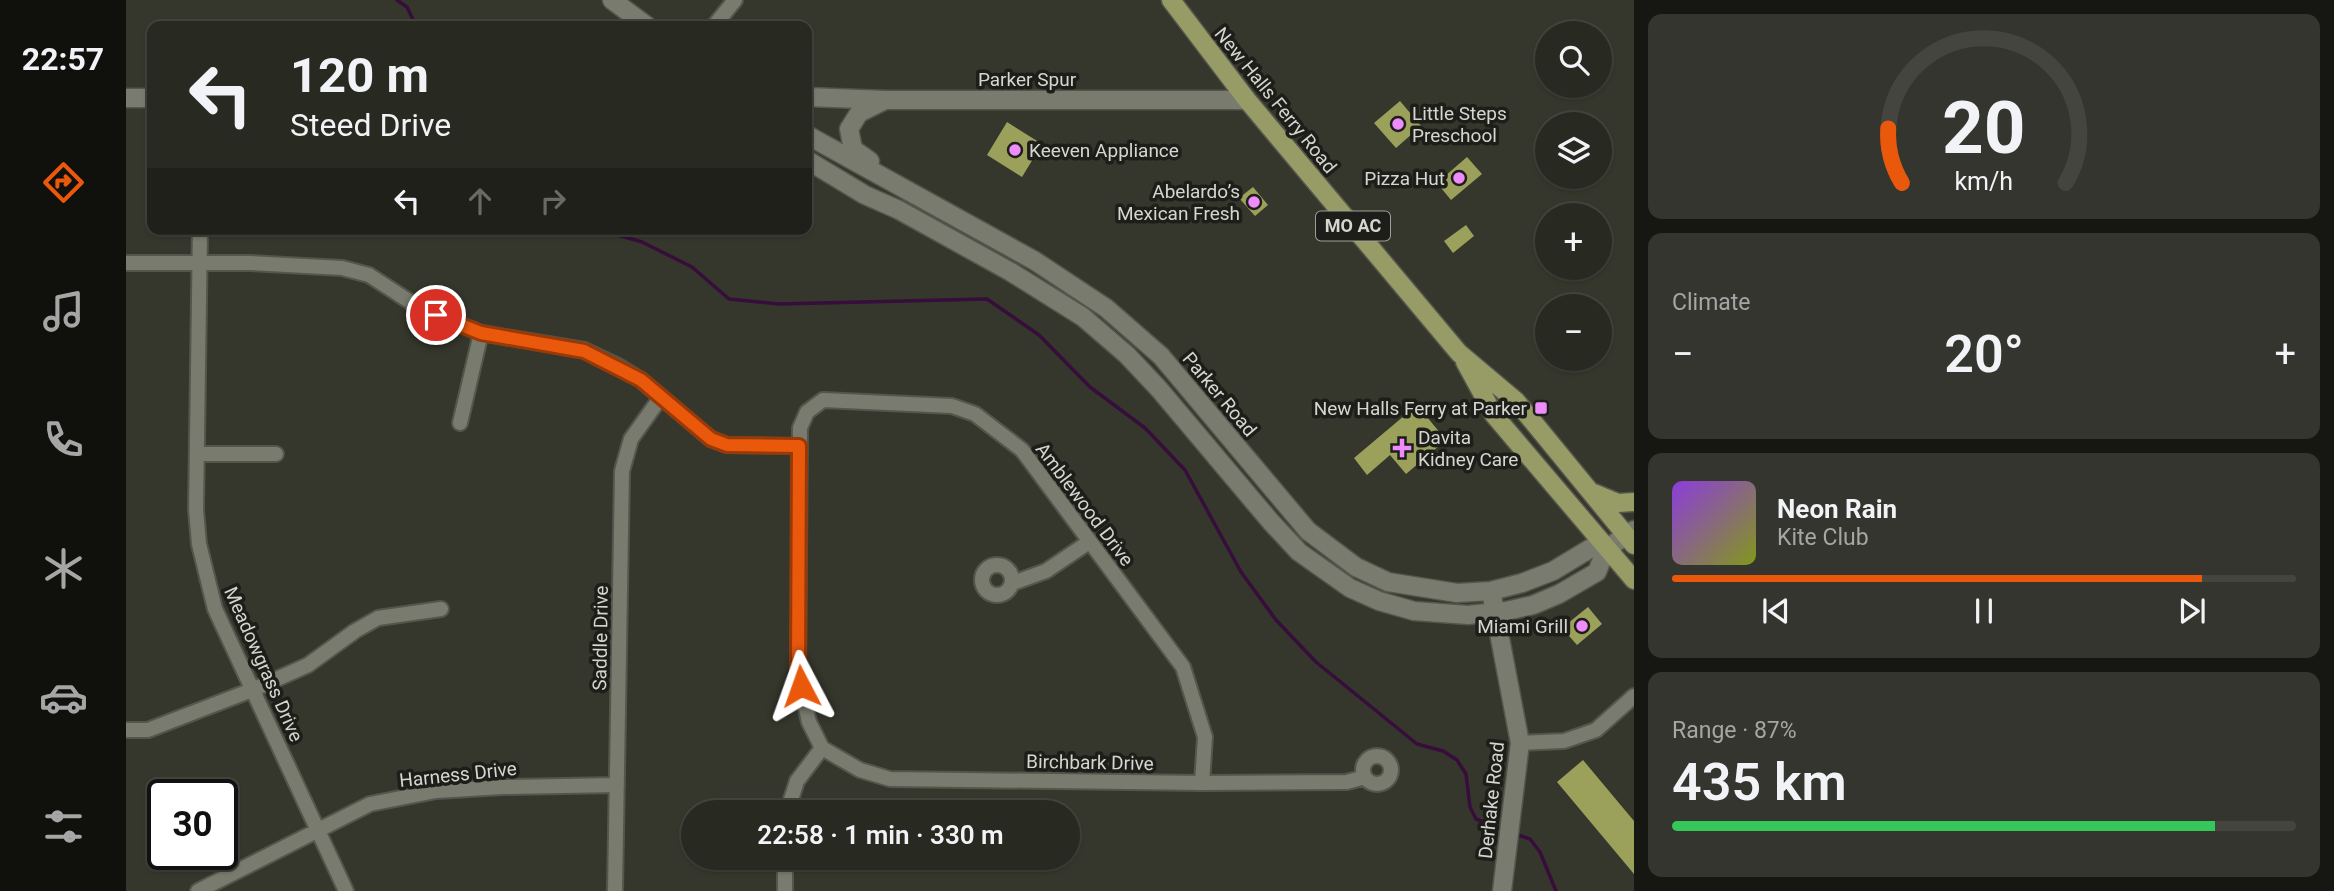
<!DOCTYPE html>
<html lang="en">
<head>
<meta charset="utf-8">
<style>
  :root { --surface:#282921; --page:#34352e; --text:#f1f3f6; --muted:#a5a6a5; --line:#44453f; --accent:#ea580c }
  body { margin:0; font-family:Roboto,sans-serif; background:var(--page); color:var(--text); height:100vh; display:flex; flex-direction:column; font-size:26px; white-space:nowrap }
  * { box-sizing:border-box; margin:0 }
  p { font-size:23px; color:var(--muted) }
  .icon { flex:none; width:38px; height:38px; fill:none; stroke:currentColor; stroke-width:2; stroke-linecap:round; stroke-linejoin:round }
  .map { position:relative; flex:1; overflow:hidden }
  .sheet { display:flex; flex-direction:column; gap:14px; padding:14px; background:#161712; width:700px }
  .sheet>* { flex:none }
  .guide { position:absolute; left:21px; top:21px; width:665px; height:214px; border-radius:14px; box-shadow:0 2px 5px #0004,0 0 0 2px var(--line); background:#282921; color:var(--text); overflow:hidden }
  .buttons { position:absolute; left:1409px; top:21px; display:grid; gap:14px }
  .buttons a { display:grid; place-items:center; width:77px; height:77px; border-radius:50%; background:var(--surface); box-shadow:0 2px 5px #0004,0 0 0 2px var(--line); font-size:35px }
  .speed { position:absolute; left:21px; top:779px; display:flex; gap:14px; font-size:35px; font-weight:700; text-align:center }
  .speed>* { display:grid; place-content:center; width:91px; height:91px; border-radius:50%; background:var(--surface); box-shadow:0 2px 5px #0004,0 0 0 2px var(--line); line-height:1 }
  .speed .limit { border:4px solid #111; border-radius:10px; background:#fff; color:#111 }
  .pin { position:absolute; display:grid; place-items:center; width:60px; height:60px; color:#fff; margin:-30px; border:4px solid #fff; border-radius:50%; box-shadow:0 2px 7px #0007 }
  .me { position:absolute; width:77px; margin:-38px; rotate:356deg; stroke-linejoin:round; filter:drop-shadow(0 0 5px #0008) }
  .turn { display:flex; align-items:center; gap:24px; height:147px; padding:0 28px; font-size:32px }
  .turn .icon { width:91px; height:91px; stroke-width:2.5 }
  .turn b { display:block; font-size:49px; line-height:60px }
  .lanes { display:flex; align-items:center; height:66px; padding:0 28px; background:#0003; justify-content:center; gap:35px; direction:ltr }
  .lanes .off { opacity:.35 }
  .big { font-size:52px; font-weight:600; line-height:1.1 }
  .sheet .widget { flex:1; display:flex; flex-direction:column; justify-content:center; gap:10px; min-width:0; padding:0 24px; border-radius:14px; background:var(--page) }
  .sheet .dial { align-items:center; gap:0 }
  .dial svg { height:182px; overflow:visible; fill:none; stroke:var(--line); stroke-width:7; stroke-linecap:round; text-anchor:middle }
  .dial text { fill:var(--text); stroke:none }
  .song { display:flex; align-items:center; gap:21px }
  .cover { width:84px; height:84px; border-radius:10px; background:linear-gradient(135deg,hsl(270 70% 55%),hsl(70 70% 35%)) }
  .played { height:7px; border-radius:4px; background:linear-gradient(90deg,var(--accent) 85%,var(--line) 85%) }
  .keys { display:flex; justify-content:space-around; direction:ltr }
  .heat { display:flex; justify-content:space-between; align-items:center; font-size:38px; direction:ltr }
  .charge { height:10px; border-radius:5px; background:linear-gradient(90deg,#34c759 87%,var(--line) 0) }
  .trip { position:absolute; left:555px; top:800px; width:399px; height:70px; border-radius:35px; background:var(--surface); box-shadow:0 2px 5px #0004,0 0 0 2px var(--line); font-weight:600; line-height:70px; text-align:center }
  main { display:flex; flex:1; min-height:0 }
  .menu { display:flex; flex-direction:column; width:126px; justify-content:space-around; align-items:center; background:#10100d; color:var(--muted) }
  .menu .icon { width:49px; height:49px }
  .menu .current { color:var(--accent) }
  .menu b { font-size:32px; color:var(--text) }
  .map>svg:first-child { display:block }
  .lines { fill:none; stroke-linecap:round; stroke-linejoin:round }
  .stream { stroke:#360d3b; stroke-width:3.5 }
  .building { fill:#9ba15b }
  .minor-casing { stroke:#54554c; stroke-width:18 }
  .tertiary-casing { stroke:#54554c; stroke-width:21 }
  .secondary-casing { stroke:#54554c; stroke-width:21 }
  .primary-casing { stroke:#54554c; stroke-width:21 }
  .minor { stroke:#797b6e; stroke-width:14 }
  .tertiary { stroke:#797b6e; stroke-width:18 }
  .secondary { stroke:#797b6e; stroke-width:18 }
  .primary { stroke:#979b65; stroke-width:18 }
  .route-casing { stroke:#983908; stroke-width:18 }
  .route { stroke:#ea580c; stroke-width:12 }
  .poi-dot { fill:#ed8cfa; stroke:#1d1e19; stroke-width:2.5 }
  .labels { text-anchor:middle; stroke-width:7; stroke-linejoin:round; paint-order:stroke }
  .shield { fill:#1d1e19; stroke:#9e9f98; stroke-width:2 }
  .shield-label { font-size:18px; font-weight:bold; fill:#d5d6cf }
  .street-label { font-size:19px; fill:#d5d6cf; stroke:#1d1e19 }
  .poi-label { font-size:19px; fill:#d5d6cf; stroke:#1d1e19; text-anchor:end }
</style>
</head>
<body>
<main>
<nav class="menu">
<b>22:57</b>
<svg class="icon current" aria-label="directions" viewBox="0 0 24 24"><path d="M12 3l9 9-9 9-9-9zM9 14v-3h6M13 9l2 2-2 2"/></svg>
<svg class="icon" aria-label="music" viewBox="0 0 24 24"><path d="M9 18V5l10-2v13"/><circle cx="6" cy="18" r="3"/><circle cx="16" cy="16" r="3"/></svg>
<svg class="icon" aria-label="phone" viewBox="0 0 24 24"><path d="M5 4h4l2 5-3 2q2 4 5 5l2-3 5 2v4C11 20 4 13 5 4z"/></svg>
<svg class="icon" aria-label="climate" viewBox="0 0 24 24"><path d="M12 3v18M4 7l16 10M4 17L20 7"/></svg>
<svg class="icon" aria-label="car" viewBox="0 0 24 24"><path d="M5 17H2v-5l4-1 3-4h7l3 4 3 1v5h-3M9 17h6M6 11h13"/><circle cx="7" cy="17" r="2"/><circle cx="17" cy="17" r="2"/></svg>
<svg class="icon" aria-label="filters" viewBox="0 0 24 24"><path d="M4 7h16M4 17h16"/><circle cx="9" cy="7" r="2"/><circle cx="15" cy="17" r="2"/></svg>
</nav>
<div class="map">
<svg width="1508" height="891" viewBox="0 0 1508 891">
  <rect width="100%" height="100%" fill="#36372c"/>
  <g class="lines">
    <path class="stream" d="M271,0L281,7L290,26
      M471,229L516,242L566,267L603,299L653,304L861,299L913,335L964,387L1019,428L1059,470L1115,572L1150,620L1190,662L1291,744L1317,751L1331,760L1340,774L1344,807L1350,819L1378,830
      M1389,834L1404,839L1414,852L1430,891"/>
  </g>
  <path class="building" d="M1274,101L1295,126L1270,148L1248,123Z
    M881,122L916,144L896,177L861,155Z
    M1341,157L1356,174L1325,200L1311,183Z
    M1127,187L1142,205L1129,216L1113,198Z
    M1340,225L1348,236L1327,253L1318,241Z
    M1291,405L1320,440L1280,474L1264,455L1241,475L1228,458Z
    M1462,607L1476,624L1451,645L1436,628Z
    M1457,760L1508,821V874L1431,782Z"/>
  <g class="lines">
    <g class="minor-casing">
      <path id="minor" d="M588,26L609,0
        M74,229L70,510L73,544L89,609L220,891
        M0,263H124L216,268L243,275L292,307L355,333L458,350L492,366L515,380L585,439L601,445L673,446
        M334,423L355,333
        M71,454H150
        M856 580a15 15 0 1 1 30 0a15 15 0 1 1-30 0Z
        M887,583L920,571L963,542
        M0,730H22L126,690L182,665L229,631L252,618L315,609
        M1394,743L1438,741L1470,730L1508,696
        M696,748L683,722L672,672L674,428L681,412L697,400L826,406L849,414L896,450L1057,667L1079,737L1076,783
        M696,748L734,770L764,779L1076,783L1221,782L1239,777
        M1237 770a14 14 0 1 1 28 0a14 14 0 1 1-28 0Z
        M661,812L671,781L696,748
        M72,891L244,804L310,791L377,787L491,785
        M489,891L496,471L505,439L535,397
        M659,891V858"/>
    </g>
    <g class="tertiary-casing">
      <path id="tertiary" d="M486,0L521,26
        M681,97L759,100H1121
        M1365,591L1394,743L1376,891"/>
    </g>
    <g class="secondary-casing">
      <path id="secondary" d="M0,98H26
        M681,135L909,261L980,308L1035,356L1182,531L1230,567L1262,582L1331,593L1365,591L1396,583L1427,571L1465,548L1480,549
        M681,160L739,195L773,210L885,272L957,317L1001,355L1033,389L1145,522L1173,552L1224,588L1253,601L1288,611L1342,615L1380,611L1407,605L1433,594L1471,572L1480,549L1508,530
        M744,161L727,149L723,129L733,113L759,100"/>
    </g>
    <g class="primary-casing">
      <path id="primary" d="M1045,0L1121,100L1333,353L1390,401L1508,545
        M1339,362L1368,415L1508,580
        M1468,493L1492,503L1508,502"/>
    </g>
    <use href="#minor" class="minor"/>
    <use href="#tertiary" class="tertiary"/>
    <use href="#secondary" class="secondary"/>
    <use href="#primary" class="primary"/>
  </g>
  <g class="lines">
    <g class="route-casing">
      <path id="route" d="M310,315L355,333L458,351L515,380L585,439L601,445L673,446L672,672L675,686"/>
    </g>
    <use href="#route" class="route"/>
  </g>
  <g class="poi-dot">
    <circle cx="1272" cy="124" r="7"/>
    <circle cx="889" cy="150" r="7"/>
    <circle cx="1333" cy="178" r="7"/>
    <circle cx="1128" cy="202" r="7"/>
    <rect x="1408" y="401" width="14" height="14" rx="3.5"/>
    <path d="M1272.5 437.5h7v7h7v7h-7v7h-7v-7h-7v-7h7z"/>
    <circle cx="1456" cy="626" r="7"/>
  </g>
  <g class="labels">
    <rect class="shield" x="1190" y="211.5" width="74" height="29" rx="5"/>
    <g class="shield-label">
      <text x="1227" y="232">MO AC</text>
    </g>
    <g class="street-label">
      <text x="901" y="86">Parker Spur</text>
      <text transform="translate(1150 100) rotate(51)" y="7">New Halls Ferry Road</text>
      <text transform="translate(1094 394) rotate(50)" y="7">Parker Road</text>
      <text transform="translate(959 504) rotate(53)" y="7">Amblewood Drive</text>
      <text transform="translate(474 638) rotate(-89)" y="7">Saddle Drive</text>
      <text transform="translate(138 664) rotate(66)" y="7">Meadowgrass Drive</text>
      <text transform="translate(964 762) rotate(1)" y="7">Birchbark Drive</text>
      <text transform="translate(332 774) rotate(-6)" y="7">Harness Drive</text>
      <text transform="translate(1365 800) rotate(-84)" y="7">Derhake Road</text>
    </g>
    <g class="poi-label">
      <text x="1286" y="120" text-anchor="start">Little Steps<tspan x="1286" dy="22">Preschool</tspan></text>
      <text x="903" y="157" text-anchor="start">Keeven Appliance</text>
      <text x="1319" y="185">Pizza Hut</text>
      <text x="1114" y="198">Abelardo’s<tspan x="1114" dy="22">Mexican Fresh</tspan></text>
      <text x="1401" y="415">New Halls Ferry at Parker</text>
      <text x="1292" y="444" text-anchor="start">Davita<tspan x="1292" dy="22">Kidney Care</tspan></text>
      <text x="1442" y="633">Miami Grill</text>
    </g>
  </g>
</svg>
<div class="buttons">
<a><svg class="icon" aria-label="search" viewBox="0 0 24 24"><circle cx="10" cy="10" r="6"/><path d="M15 15l6 6"/></svg></a>
<a><svg class="icon" aria-label="layers" viewBox="0 0 24 24"><path d="M12 4l9 5-9 5-9-5zM3 14l9 5 9-5"/></svg></a>
<a>+</a>
<a>−</a>
</div>
<div class="speed"><div class="limit">30</div></div>
<div class="pin" style="left:310px;top:315px;background:#d93025"><svg class="icon" aria-label="arrive" viewBox="0 0 24 24"><path d="M6 21V4h12l-3 4 3 4H6"/></svg></div>
<svg class="me" style="left:675px;top:686px" viewBox="-20 -20 40 40"><path d="M0-17L14 15 0 8-14 15z" fill="#ea580c" stroke="#fff" stroke-width="4"/></svg>
<div class="trip">22:58 · 1 min · 330 m</div>
<div class="guide">
<div class="turn"><svg class="icon" aria-label="left" viewBox="0 0 24 24"><path d="M17 20v-9H6M10 6l-5 5 5 5"/></svg><div><b>120 m</b>Steed Drive</div></div>
<div class="lanes"><svg class="icon" aria-label="left" viewBox="0 0 24 24"><path d="M17 20v-9H6M10 6l-5 5 5 5"/></svg><svg class="icon off" aria-label="ahead" viewBox="0 0 24 24"><path d="M12 20V5M6 11l6-6 6 6"/></svg><svg class="icon off" aria-label="right" viewBox="0 0 24 24"><path d="M7 20v-9h11M14 6l5 5-5 5"/></svg></div>
</div>
</div>
<section class="sheet">
<div class="widget dial"><svg viewBox="0 0 100 80">
<path d="M14 69A42 42 0 1 1 86 69"/>
<path d="M14 69A42 42 0 0 1 8 45" stroke="#ea580c"/>
<text x="50" y="56" font-size="32" font-weight="700">20</text>
<text x="50" y="72" font-size="11">km/h</text>
</svg></div>
<div class="widget"><p>Climate</p>
<div class="heat"><a>−</a><b class="big">20°</b><a>+</a></div>
</div>
<div class="widget">
<div class="song"><i class="cover"></i><div><b>Neon Rain</b><p>Kite Club</p></div></div>
<div class="played"></div>
<div class="keys"><svg class="icon" aria-label="previous" viewBox="0 0 24 24"><path d="M18 5L8 12l10 7zM5 5v14"/></svg><svg class="icon" aria-label="pause" viewBox="0 0 24 24"><path d="M8 5v14M16 5v14"/></svg><svg class="icon" aria-label="next" viewBox="0 0 24 24"><path d="M6 5l10 7-10 7zM19 5v14"/></svg></div>
</div>
<div class="widget"><p>Range · 87%</p><b class="big">435 km</b><div class="charge"></div></div>
</section>
</main>
</body>
</html>
